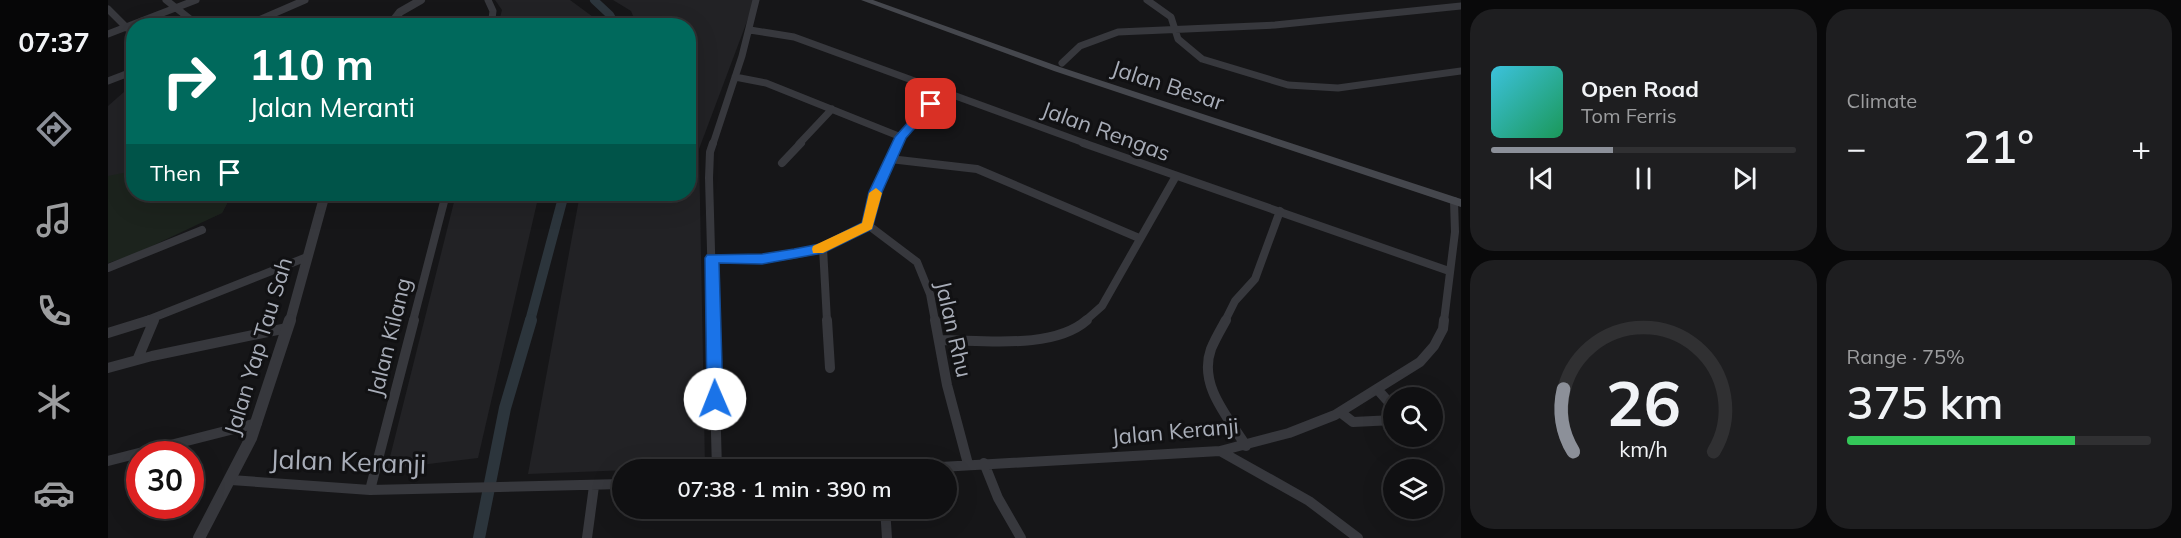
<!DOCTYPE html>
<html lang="en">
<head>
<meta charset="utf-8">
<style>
  :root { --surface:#101012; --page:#1e1e20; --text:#f1f3f6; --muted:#9c9d9f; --line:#303032; --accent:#8c9099 }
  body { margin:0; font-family:Mulish,sans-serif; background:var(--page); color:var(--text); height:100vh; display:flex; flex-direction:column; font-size:22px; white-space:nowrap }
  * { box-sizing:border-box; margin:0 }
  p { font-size:20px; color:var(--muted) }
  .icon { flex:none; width:33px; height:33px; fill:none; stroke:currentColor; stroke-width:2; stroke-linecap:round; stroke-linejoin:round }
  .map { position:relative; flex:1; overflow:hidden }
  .drawer { display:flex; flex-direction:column; gap:9px; padding:9px; background:#09090a; width:720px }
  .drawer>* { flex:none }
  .guide { position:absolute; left:18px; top:18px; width:570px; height:183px; border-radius:24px; box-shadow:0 6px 24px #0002,0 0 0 2px var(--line); background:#00695c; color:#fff; overflow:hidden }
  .controls { position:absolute; left:1275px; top:387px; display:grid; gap:12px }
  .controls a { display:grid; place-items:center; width:60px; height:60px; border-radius:50%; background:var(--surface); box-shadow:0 6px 24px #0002,0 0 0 2px var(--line); font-size:30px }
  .speed { position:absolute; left:18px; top:441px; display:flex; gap:12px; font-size:30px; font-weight:700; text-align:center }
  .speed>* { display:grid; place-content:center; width:78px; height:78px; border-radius:50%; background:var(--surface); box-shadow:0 6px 24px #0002,0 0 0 2px var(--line); line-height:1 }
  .speed .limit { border:9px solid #d22; background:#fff; color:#111 }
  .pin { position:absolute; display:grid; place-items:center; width:51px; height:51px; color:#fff; margin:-26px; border-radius:12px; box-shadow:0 3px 9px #0006 }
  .me { position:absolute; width:66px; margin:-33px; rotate:359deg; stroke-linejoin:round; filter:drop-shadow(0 0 4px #0008) }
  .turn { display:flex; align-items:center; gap:21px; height:126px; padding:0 24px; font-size:27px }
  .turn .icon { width:78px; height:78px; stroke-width:2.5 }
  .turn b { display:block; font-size:42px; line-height:51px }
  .then { display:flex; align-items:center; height:57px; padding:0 24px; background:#0003; gap:12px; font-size:22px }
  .big { font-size:45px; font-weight:600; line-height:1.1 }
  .drawer .card { flex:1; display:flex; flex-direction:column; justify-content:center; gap:9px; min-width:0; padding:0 21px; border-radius:24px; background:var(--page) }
  .drawer .dial { align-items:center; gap:0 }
  .dial svg { height:156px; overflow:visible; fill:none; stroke:var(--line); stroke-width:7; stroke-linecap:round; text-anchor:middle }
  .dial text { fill:var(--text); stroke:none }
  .song { display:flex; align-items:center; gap:18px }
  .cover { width:72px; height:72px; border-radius:9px; background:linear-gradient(135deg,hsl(190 70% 55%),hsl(150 70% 35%)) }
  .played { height:6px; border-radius:3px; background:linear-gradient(90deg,var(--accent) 40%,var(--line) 40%) }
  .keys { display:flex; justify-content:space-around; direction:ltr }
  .heat { display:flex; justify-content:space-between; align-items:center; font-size:33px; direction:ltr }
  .charge { height:9px; border-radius:4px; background:linear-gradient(90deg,#34c759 75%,var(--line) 0) }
  .drawer .tiles { flex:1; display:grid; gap:9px; grid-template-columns:repeat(2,1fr) }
  .trip { position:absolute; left:504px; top:459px; width:345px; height:60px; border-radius:30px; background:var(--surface); box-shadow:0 6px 24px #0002,0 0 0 2px var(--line); font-weight:600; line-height:60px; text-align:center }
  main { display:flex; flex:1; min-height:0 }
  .tabs { display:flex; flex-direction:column; width:108px; justify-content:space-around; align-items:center; background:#060607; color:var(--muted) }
  .tabs .icon { width:42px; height:42px }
  .tabs .current { color:var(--accent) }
  .tabs b { font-size:27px; color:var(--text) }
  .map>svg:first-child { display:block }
  .built { fill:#222225 }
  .green { fill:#1c231d }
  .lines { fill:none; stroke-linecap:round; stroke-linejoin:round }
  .canal-far2 { stroke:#2c353c; stroke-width:8 }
  .canal-far1 { stroke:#2c353c; stroke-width:10 }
  .canal { stroke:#2c353c; stroke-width:12 }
  .minor-far2 { stroke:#37383d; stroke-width:7 }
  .minor-far1 { stroke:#37383d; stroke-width:8 }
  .minor { stroke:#37383d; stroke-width:10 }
  .tertiary-far2 { stroke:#37383d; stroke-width:8 }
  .tertiary-far1 { stroke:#37383d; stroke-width:10 }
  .tertiary { stroke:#37383d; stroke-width:12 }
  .secondary { fill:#45474d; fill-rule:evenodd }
  .route { fill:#1a73e8; stroke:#114b97; stroke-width:1.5 }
  .slow { fill:#f59e0b }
  .labels { text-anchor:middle; stroke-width:6; stroke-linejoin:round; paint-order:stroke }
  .street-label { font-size:22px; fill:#a8adb8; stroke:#111113 }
  .near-street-label { font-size:27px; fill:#a8adb8; stroke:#111113 }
</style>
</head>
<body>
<main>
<nav class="tabs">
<b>07:37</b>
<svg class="icon current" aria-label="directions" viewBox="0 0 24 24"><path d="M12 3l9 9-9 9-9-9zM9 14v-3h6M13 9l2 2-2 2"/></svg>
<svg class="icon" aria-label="music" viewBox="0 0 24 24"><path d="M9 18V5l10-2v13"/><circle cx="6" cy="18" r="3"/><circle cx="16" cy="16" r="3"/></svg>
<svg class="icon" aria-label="phone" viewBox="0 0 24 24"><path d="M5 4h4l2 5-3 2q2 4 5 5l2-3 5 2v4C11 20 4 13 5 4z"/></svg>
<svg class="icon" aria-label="climate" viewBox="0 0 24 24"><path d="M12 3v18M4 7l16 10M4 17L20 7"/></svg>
<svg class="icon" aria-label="car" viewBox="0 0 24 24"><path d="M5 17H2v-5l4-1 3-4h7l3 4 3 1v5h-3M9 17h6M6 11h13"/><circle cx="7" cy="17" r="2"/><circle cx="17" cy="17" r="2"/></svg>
</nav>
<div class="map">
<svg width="1353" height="538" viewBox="0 0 1353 538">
  <rect width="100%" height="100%" fill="#161618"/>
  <path class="built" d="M387,0H462L496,25H390L394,10Z
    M505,0H647L591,149L597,467L420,474L472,194H580V26L529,25L523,11Z
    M25,84L26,194H124L114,213L0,263V106Z
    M348,194H431L370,458L279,469Z"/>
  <path class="green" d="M25,171L26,194H124L114,213L25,255L0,263V176Z"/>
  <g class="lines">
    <path class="canal-far2" d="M486,0L502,15L508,26"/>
    <path class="canal-far1" d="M422,321L456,194"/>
    <path class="canal" d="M371,538L397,408L423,320"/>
    <path class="minor-far2" d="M58,0L91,26
      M380,0L385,11L383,26
      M1039,0L1063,17L1070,39L1094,59L1180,85L1230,88L1353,71
      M0,9L19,28
      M137,26L197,0
      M642,30L686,37L979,144
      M0,34L88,0
      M954,63L972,46L1010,32L1167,25L1353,6
      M627,77L658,83L793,137
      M0,81L26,71
      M605,144L634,56L648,0
      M691,144L724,109
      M790,144L793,137L835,91"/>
    <path class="minor-far1" d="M975,143L1341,271
      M782,159L869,169L1031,238
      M674,163L693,143
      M760,225L809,262L822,294L827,321
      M715,248L719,321
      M604,258C642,259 683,260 719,246C733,241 746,232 760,225L768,192L790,143
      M0,268L94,230
      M37,321L199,257
      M46,321L47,318
      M305,321L338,194
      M605,321L601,178L602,152L605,143
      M977,321L994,306L1068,176
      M1117,321L1127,301L1147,279L1172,211
      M1336,321L1347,232L1346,201"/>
    <path class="minor" d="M605,320L609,470
      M719,320L722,368
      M827,320L839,385L860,464
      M1118,320C1113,329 1107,339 1103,349C1090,385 1120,417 1138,446
      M0,333L42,320
      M832,340C875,340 945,350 979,320
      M30,358L46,320
      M0,368L44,356L179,328
      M1269,389L1286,408
      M1232,412L1245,422L1286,420
      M1112,451L1201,501L1250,538
      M0,461L149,423
      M876,463L890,498L913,538
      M781,470L1112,451L1181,433L1227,415L1312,362L1326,346L1335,329L1336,320
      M123,480L262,490L514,484
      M262,490L306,320
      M777,508L779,538
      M479,538L486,486"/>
    <path class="tertiary-far2" d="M281,26L292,12L313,0"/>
    <path class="tertiary-far1" d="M182,321L217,194"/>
    <path class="tertiary" d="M91,538L143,438L182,320"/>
    <path class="secondary" d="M753,0H765L952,67L1353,199V207L946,71Z"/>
  </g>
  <path class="route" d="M823,100L828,104L798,138L774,192L764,229L715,253L654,264L611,263L615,399L613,404L607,406L602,404L599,399L597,258L599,255L654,254L686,249L712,244L754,223L761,192L787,137L819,101Z"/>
  <path class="slow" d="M768,188L774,193L764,229L715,253H705L704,249L705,246L754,223L761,193Z"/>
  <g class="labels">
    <g class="street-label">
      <text transform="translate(1060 85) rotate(18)" y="8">Jalan Besar</text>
      <text transform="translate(998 131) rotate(20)" y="8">Jalan Rengas</text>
      <text transform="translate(846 329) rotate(77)" y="8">Jalan Rhu</text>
      <text transform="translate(281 337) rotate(-76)" y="8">Jalan Kilang</text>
      <text transform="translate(150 346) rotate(-73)" y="8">Jalan Yap Tau Sah</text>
      <text transform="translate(1067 431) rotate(-5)" y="8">Jalan Keranji</text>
    </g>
    <g class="near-street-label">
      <text transform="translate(240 462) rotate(2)" y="9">Jalan Keranji</text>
    </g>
  </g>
</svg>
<div class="controls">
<a><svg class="icon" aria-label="search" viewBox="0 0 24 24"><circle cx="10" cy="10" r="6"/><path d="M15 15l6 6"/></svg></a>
<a><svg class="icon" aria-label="layers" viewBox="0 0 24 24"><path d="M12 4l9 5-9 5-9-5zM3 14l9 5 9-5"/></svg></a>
</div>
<div class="speed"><div class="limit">30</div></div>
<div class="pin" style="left:823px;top:104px;background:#d93025"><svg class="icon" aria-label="arrive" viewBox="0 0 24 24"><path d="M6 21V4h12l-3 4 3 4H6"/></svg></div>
<svg class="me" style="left:607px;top:399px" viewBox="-20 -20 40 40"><circle r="19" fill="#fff"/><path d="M0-13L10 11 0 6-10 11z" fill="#1a73e8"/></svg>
<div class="trip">07:38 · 1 min · 390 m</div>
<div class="guide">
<div class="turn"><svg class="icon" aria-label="right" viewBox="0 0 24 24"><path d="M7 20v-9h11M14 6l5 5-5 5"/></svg><div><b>110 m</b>Jalan Meranti</div></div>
<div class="then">Then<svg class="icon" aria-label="arrive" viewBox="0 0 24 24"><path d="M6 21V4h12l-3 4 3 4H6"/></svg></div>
</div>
</div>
<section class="drawer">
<div class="tiles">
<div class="card">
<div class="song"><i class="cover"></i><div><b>Open Road</b><p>Tom Ferris</p></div></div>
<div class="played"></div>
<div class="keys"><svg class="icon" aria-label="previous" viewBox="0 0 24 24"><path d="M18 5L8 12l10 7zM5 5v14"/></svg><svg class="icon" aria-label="pause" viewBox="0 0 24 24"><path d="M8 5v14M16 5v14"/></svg><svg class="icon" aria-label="next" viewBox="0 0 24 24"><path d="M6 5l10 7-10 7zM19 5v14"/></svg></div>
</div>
<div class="card"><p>Climate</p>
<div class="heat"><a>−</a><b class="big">21°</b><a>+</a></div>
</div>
<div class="card dial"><svg viewBox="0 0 100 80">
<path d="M14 69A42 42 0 1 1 86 69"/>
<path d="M14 69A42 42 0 0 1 9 37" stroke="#8c9099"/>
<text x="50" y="56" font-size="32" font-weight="700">26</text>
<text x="50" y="72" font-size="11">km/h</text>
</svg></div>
<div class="card"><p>Range · 75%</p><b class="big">375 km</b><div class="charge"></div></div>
</div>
</section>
</main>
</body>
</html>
